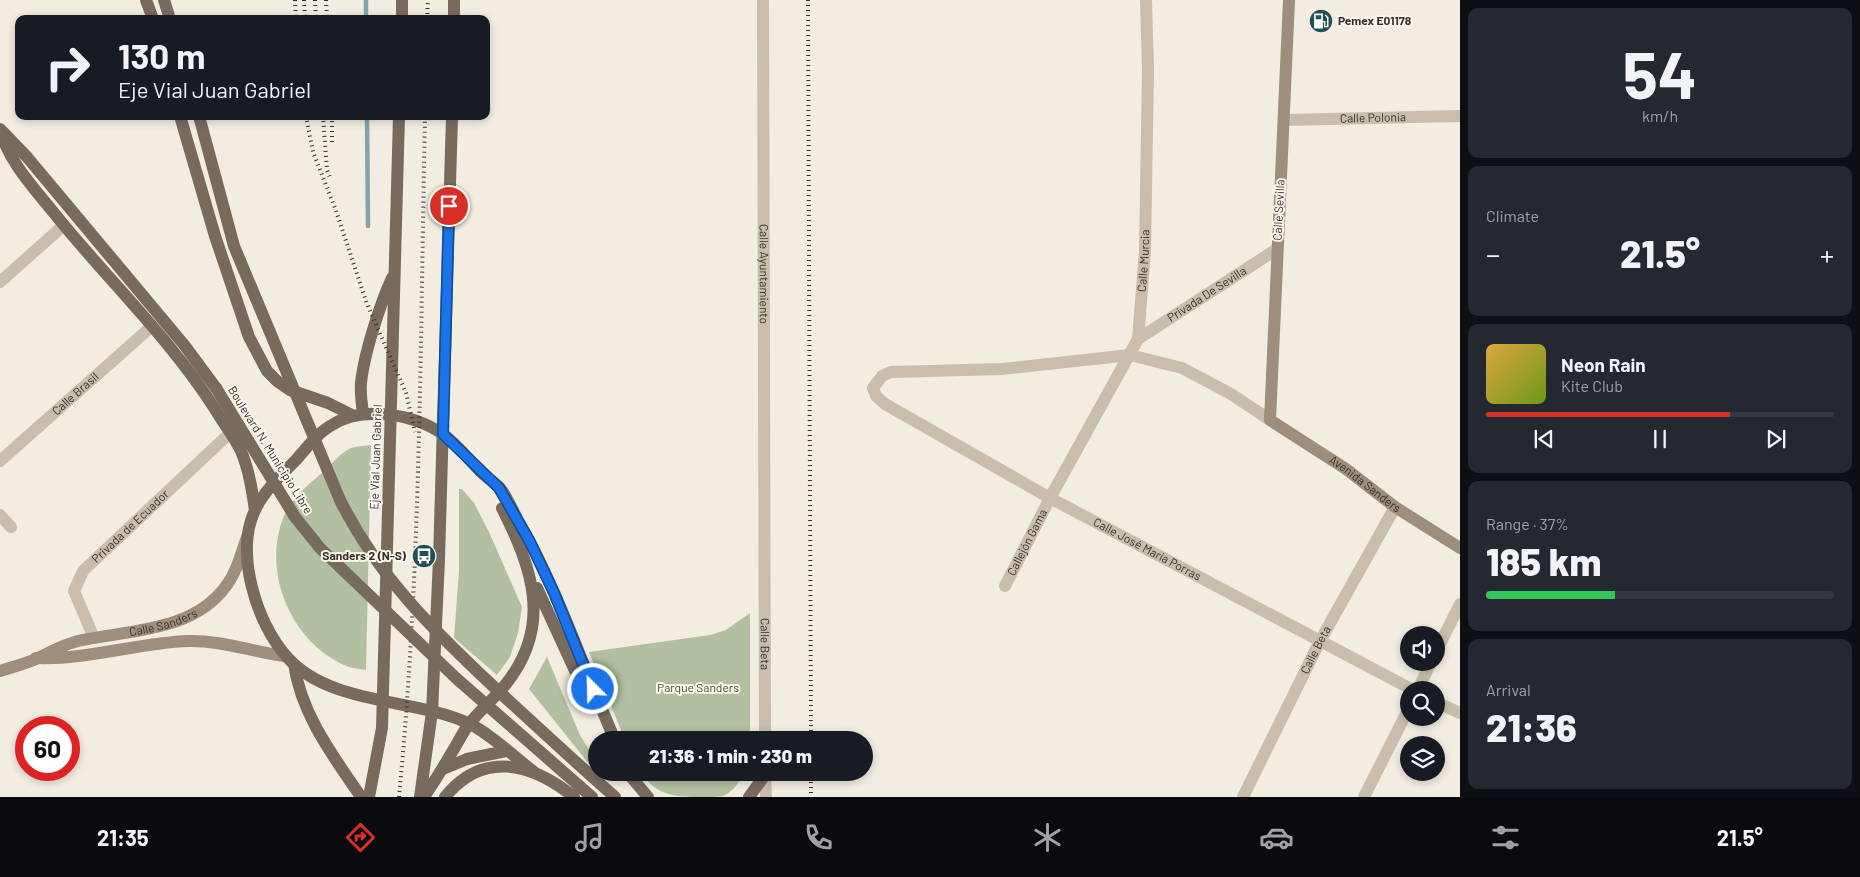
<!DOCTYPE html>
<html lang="en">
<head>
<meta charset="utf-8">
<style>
  :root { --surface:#171b24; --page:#242831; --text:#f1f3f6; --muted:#9ea1a6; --line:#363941; --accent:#d93025 }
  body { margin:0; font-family:Barlow,sans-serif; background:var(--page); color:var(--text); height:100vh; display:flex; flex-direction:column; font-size:19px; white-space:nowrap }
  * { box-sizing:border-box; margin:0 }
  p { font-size:16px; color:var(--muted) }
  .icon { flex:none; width:28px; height:28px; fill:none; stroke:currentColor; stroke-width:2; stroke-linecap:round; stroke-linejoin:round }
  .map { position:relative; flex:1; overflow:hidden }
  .details { display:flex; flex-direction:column; gap:8px; padding:8px; background:#0d0f14; width:400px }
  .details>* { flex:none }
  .guide { position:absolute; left:15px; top:15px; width:475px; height:105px; border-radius:10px; box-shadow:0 2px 8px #0003; background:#171b24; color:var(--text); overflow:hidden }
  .controls { position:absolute; left:1400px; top:626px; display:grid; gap:10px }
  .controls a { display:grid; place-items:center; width:45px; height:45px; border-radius:50%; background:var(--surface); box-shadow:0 2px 8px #0003; font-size:25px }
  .speed { position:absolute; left:15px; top:716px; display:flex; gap:10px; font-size:25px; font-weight:700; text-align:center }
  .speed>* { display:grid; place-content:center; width:65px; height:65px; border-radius:50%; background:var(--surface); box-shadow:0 2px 8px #0003; line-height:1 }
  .speed .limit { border:8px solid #d22; background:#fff; color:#111 }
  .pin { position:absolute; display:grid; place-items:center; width:42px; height:42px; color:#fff; margin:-21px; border:2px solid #fff; border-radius:50%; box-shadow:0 1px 5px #0007 }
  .me { position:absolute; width:55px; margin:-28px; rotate:337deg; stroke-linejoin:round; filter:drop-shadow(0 0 4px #0008) }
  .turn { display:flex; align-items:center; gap:18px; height:105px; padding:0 20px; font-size:22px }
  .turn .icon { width:65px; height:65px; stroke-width:2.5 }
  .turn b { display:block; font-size:35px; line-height:42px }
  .big { font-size:38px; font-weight:800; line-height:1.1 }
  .details .card { flex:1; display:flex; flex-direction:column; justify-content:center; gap:8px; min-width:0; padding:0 18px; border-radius:10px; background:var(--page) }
  .details .dial { align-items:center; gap:0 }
  .dial b { font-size:65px; line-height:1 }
  .song { display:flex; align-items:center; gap:15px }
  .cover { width:60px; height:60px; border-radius:8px; background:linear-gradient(135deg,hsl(40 70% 55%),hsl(80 70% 35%)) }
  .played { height:5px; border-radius:2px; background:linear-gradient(90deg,var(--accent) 70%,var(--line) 70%) }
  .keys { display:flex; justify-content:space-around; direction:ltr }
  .heat { display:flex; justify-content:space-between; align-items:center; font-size:28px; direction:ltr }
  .charge { height:8px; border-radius:4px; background:linear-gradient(90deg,#34c759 37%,var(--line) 0) }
  .trip { position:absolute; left:588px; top:731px; width:285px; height:50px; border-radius:25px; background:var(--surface); box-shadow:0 2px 8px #0003; font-weight:800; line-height:50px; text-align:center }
  .menu { display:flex; height:80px; justify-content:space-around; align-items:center; background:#090b0e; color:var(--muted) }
  .menu .icon { width:35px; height:35px }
  .menu .selected { color:var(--accent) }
  .menu b { font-size:22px; color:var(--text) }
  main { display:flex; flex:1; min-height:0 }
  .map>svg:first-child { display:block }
  .green { fill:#b2c0a1 }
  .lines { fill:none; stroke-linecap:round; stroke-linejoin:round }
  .stream { stroke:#82a5ad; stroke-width:4.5 }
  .street { stroke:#c9bead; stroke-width:12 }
  .secondary { stroke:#9d8e7e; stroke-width:12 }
  .primary { stroke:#796a5e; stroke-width:12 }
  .rail { stroke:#38312b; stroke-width:4; stroke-dasharray:1 4; stroke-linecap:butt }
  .primary-bridge { stroke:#796a5e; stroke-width:12 }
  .route-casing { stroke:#114b97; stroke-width:12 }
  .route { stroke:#1a73e8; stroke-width:9 }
  .labels { text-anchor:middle; stroke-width:4; stroke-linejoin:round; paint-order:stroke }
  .poi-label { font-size:12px; font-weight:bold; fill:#38312b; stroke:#f9f5ed; text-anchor:start }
  .street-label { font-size:12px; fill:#38312b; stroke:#f9f5ed }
  .park-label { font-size:12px; fill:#435531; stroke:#f9f5ed }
</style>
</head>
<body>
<main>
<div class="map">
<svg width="1460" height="797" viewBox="0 0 1460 797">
  <rect width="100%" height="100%" fill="#f2ece1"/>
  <path class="green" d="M371,445L366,670C359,669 350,668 344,665C292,642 263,575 282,521C289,500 307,486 323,472C331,465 339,454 349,449C355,446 364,446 371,445Z
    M459,489H462L474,503L489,532L522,607L518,633L510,657L497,675L454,638L459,571Z
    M750,613V740H625L589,652L710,635L726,630Z
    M547,657L580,735L596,761V772L599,773L597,774L529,689Z
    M641,773H744C739,782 734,791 723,796C718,797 710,797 704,797C675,797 659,797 641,773Z"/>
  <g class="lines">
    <path class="stream" d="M366,0V19
      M367,116L368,226"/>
    <g class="street">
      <path id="s1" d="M763,0L765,740"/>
      <path id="s2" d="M1285,120L1460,116"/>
      <path d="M0,282L64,225"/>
      <path id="s3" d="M1138,339L1277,249"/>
      <path id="s4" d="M1270,420L1231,394L1182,368L1130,355L1002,369L891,372L882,376L873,388L876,396L885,404L1050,498L1413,690"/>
      <path id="s5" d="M0,461L152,326"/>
      <path d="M0,515L11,527"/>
      <path id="s6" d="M1005,586L1050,498L1138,339L1145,251L1148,70L1146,0"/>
      <path id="s7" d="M94,638L74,591L83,571L230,433"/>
      <path d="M1436,652L1460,604"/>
      <path d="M1418,690L1431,662"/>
      <path d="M1436,702L1460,713"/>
      <path d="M765,772L766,797"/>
      <path id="s8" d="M1243,797L1320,641L1395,507"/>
      <path d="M1364,797L1409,708"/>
    </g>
    <g class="secondary">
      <path id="s9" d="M1289,0L1270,420L1346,469L1395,507L1460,548"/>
      <path d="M36,658C87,660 137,643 188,641C221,640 253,652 285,656"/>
      <path id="s10" d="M0,671C12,667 25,664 36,659C50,652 62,645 78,641C128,630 193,632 226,586C237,572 241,553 247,537"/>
    </g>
    <path class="primary" d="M146,0L153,19
      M164,0L170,19
      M402,19V0
      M454,19V0
      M180,116L215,236L249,337L267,371L277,381L290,390L328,403L354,416
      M0,129L27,157L185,346L216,388
      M0,131C10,163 33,187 54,213C107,279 169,337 215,409C223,423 234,436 241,451C249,470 252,490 255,510
      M363,414C362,404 360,393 361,383C364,354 380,304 392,278
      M537,588L583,688
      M294,664C301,714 333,756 361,797
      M443,769L467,759L506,751
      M534,772C516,758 488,732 468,723C413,698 329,705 287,657C256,623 234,551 256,508C265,490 281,475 295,461C306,449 317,433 332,425C363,405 415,414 444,435C458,445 468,459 480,471C486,477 494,482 500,488C508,498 513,512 520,524C559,592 583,668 615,740
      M627,772L648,797
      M369,797L382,728L399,116
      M420,797L432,712L439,559L452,116
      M424,797C434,782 443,768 452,752C458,743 463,731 470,723C481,709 495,698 506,684C553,625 532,568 502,508
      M749,797L765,775"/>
    <path class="rail" d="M295,0L296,19
      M304,0L305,19
      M315,0L316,19
      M326,0L327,19
      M808,0L811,740
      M427,19L428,0
      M306,116L313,152L335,208L367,304L406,393L415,432
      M323,116L327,170L331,180
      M332,116V146
      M811,772V797
      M399,797C421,571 420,343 425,116"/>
    <path class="primary-bridge" d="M199,116L234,246L340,500C378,576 432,629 494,687C534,724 574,761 615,797
      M216,388L295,517L320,548L457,679L592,797
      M445,797C483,750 532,763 574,797"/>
  </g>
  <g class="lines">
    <g class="route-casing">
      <path id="route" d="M449,206L443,434L499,488L530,542L554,593L593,689"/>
    </g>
    <use href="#route" class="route"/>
  </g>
  <defs>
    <g id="fuel-disc" transform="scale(1.25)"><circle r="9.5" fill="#234d57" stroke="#f9f5ed"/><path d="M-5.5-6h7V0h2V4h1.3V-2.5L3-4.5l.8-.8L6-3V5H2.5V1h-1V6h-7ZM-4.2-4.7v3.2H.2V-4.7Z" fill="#fff"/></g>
    <g id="bus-disc" transform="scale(1.25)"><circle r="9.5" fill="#234d57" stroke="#f9f5ed"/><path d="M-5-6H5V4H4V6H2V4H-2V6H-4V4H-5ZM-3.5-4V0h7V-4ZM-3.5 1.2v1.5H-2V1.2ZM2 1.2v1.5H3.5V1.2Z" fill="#fff"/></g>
  </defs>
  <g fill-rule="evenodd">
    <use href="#fuel-disc" x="1321" y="21"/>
    <use href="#bus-disc" x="424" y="556"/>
  </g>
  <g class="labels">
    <g class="poi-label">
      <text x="1338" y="25">Pemex E01178</text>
      <text x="406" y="560" text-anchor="end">Sanders 2 (N-S)</text>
    </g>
    <g class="street-label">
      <text dy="4" stroke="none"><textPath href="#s2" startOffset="88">Calle Polonia</textPath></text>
      <text transform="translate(1279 210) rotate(-87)" y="4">Calle Sevilla</text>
      <text dy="4" stroke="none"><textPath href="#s6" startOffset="359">Calle Murcia</textPath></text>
      <text dy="4" stroke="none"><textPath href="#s1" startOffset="274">Calle Ayuntamiento</textPath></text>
      <text dy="4" stroke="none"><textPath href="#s3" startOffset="82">Privada De Sevilla</textPath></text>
      <text dy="4" stroke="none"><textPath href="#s5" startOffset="101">Calle Brasil</textPath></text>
      <text transform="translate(270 450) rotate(58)" y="4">Boulevard N. Municipio Libre</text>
      <text transform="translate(376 457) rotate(-88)" y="4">Eje Vial Juan Gabriel</text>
      <text dy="4" stroke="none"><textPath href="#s9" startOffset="535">Avenida Sanders</textPath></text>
      <text dy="4" stroke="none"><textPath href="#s7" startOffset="138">Privada de Ecuador</textPath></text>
      <text dy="4" stroke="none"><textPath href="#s6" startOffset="49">Callejón Gama</textPath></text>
      <text dy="4" stroke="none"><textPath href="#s4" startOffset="741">Calle José María Porras</textPath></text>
      <text dy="4" stroke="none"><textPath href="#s10" startOffset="171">Calle Sanders</textPath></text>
      <text dy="4" stroke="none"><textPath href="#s1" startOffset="644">Calle Beta</textPath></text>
      <text dy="4" stroke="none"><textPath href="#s8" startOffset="164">Calle Beta</textPath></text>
    </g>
    <g class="park-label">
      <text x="698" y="692">Parque Sanders</text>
    </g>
  </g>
</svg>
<div class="controls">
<a><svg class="icon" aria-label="sound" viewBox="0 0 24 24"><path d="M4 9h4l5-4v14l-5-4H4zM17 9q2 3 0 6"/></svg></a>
<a><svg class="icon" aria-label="search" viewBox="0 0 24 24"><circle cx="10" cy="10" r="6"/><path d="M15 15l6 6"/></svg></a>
<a><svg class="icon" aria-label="layers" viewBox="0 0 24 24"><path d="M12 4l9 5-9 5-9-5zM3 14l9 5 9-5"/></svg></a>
</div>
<div class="speed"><div class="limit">60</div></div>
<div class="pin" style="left:449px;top:206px;background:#d93025"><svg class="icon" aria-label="arrive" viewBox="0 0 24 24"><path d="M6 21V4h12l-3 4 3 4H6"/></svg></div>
<svg class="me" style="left:593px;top:689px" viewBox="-20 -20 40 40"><circle r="17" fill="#1a73e8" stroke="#fff" stroke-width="3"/><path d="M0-11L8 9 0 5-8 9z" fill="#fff"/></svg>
<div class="trip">21:36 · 1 min · 230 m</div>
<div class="guide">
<div class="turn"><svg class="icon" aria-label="right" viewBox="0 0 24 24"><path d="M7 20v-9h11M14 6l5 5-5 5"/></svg><div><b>130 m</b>Eje Vial Juan Gabriel</div></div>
</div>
</div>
<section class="details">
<div class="card dial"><b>54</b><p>km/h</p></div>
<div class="card"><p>Climate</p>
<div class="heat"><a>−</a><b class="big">21.5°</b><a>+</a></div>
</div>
<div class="card">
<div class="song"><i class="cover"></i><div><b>Neon Rain</b><p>Kite Club</p></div></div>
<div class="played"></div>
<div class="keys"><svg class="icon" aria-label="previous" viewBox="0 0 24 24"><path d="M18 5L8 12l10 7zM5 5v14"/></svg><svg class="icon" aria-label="pause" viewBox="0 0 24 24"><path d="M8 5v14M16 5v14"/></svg><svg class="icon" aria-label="next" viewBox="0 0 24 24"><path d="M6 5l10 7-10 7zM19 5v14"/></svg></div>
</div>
<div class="card"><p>Range · 37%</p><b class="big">185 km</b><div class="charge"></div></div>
<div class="card"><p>Arrival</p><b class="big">21:36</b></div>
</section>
</main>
<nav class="menu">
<b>21:35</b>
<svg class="icon selected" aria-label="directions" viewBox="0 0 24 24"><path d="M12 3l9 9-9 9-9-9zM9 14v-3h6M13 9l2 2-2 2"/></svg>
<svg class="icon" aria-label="music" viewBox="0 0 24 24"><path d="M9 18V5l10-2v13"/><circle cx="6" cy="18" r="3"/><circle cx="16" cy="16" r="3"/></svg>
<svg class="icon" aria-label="phone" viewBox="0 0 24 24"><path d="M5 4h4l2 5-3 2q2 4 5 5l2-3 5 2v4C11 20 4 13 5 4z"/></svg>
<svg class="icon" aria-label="climate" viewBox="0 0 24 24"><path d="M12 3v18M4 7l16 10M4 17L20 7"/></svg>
<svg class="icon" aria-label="car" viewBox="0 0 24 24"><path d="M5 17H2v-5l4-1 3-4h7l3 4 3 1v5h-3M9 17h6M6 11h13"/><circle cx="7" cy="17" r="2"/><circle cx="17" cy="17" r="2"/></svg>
<svg class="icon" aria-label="filters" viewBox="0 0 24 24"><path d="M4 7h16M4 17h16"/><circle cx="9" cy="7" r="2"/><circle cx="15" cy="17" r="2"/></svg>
<b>21.5°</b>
</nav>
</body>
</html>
